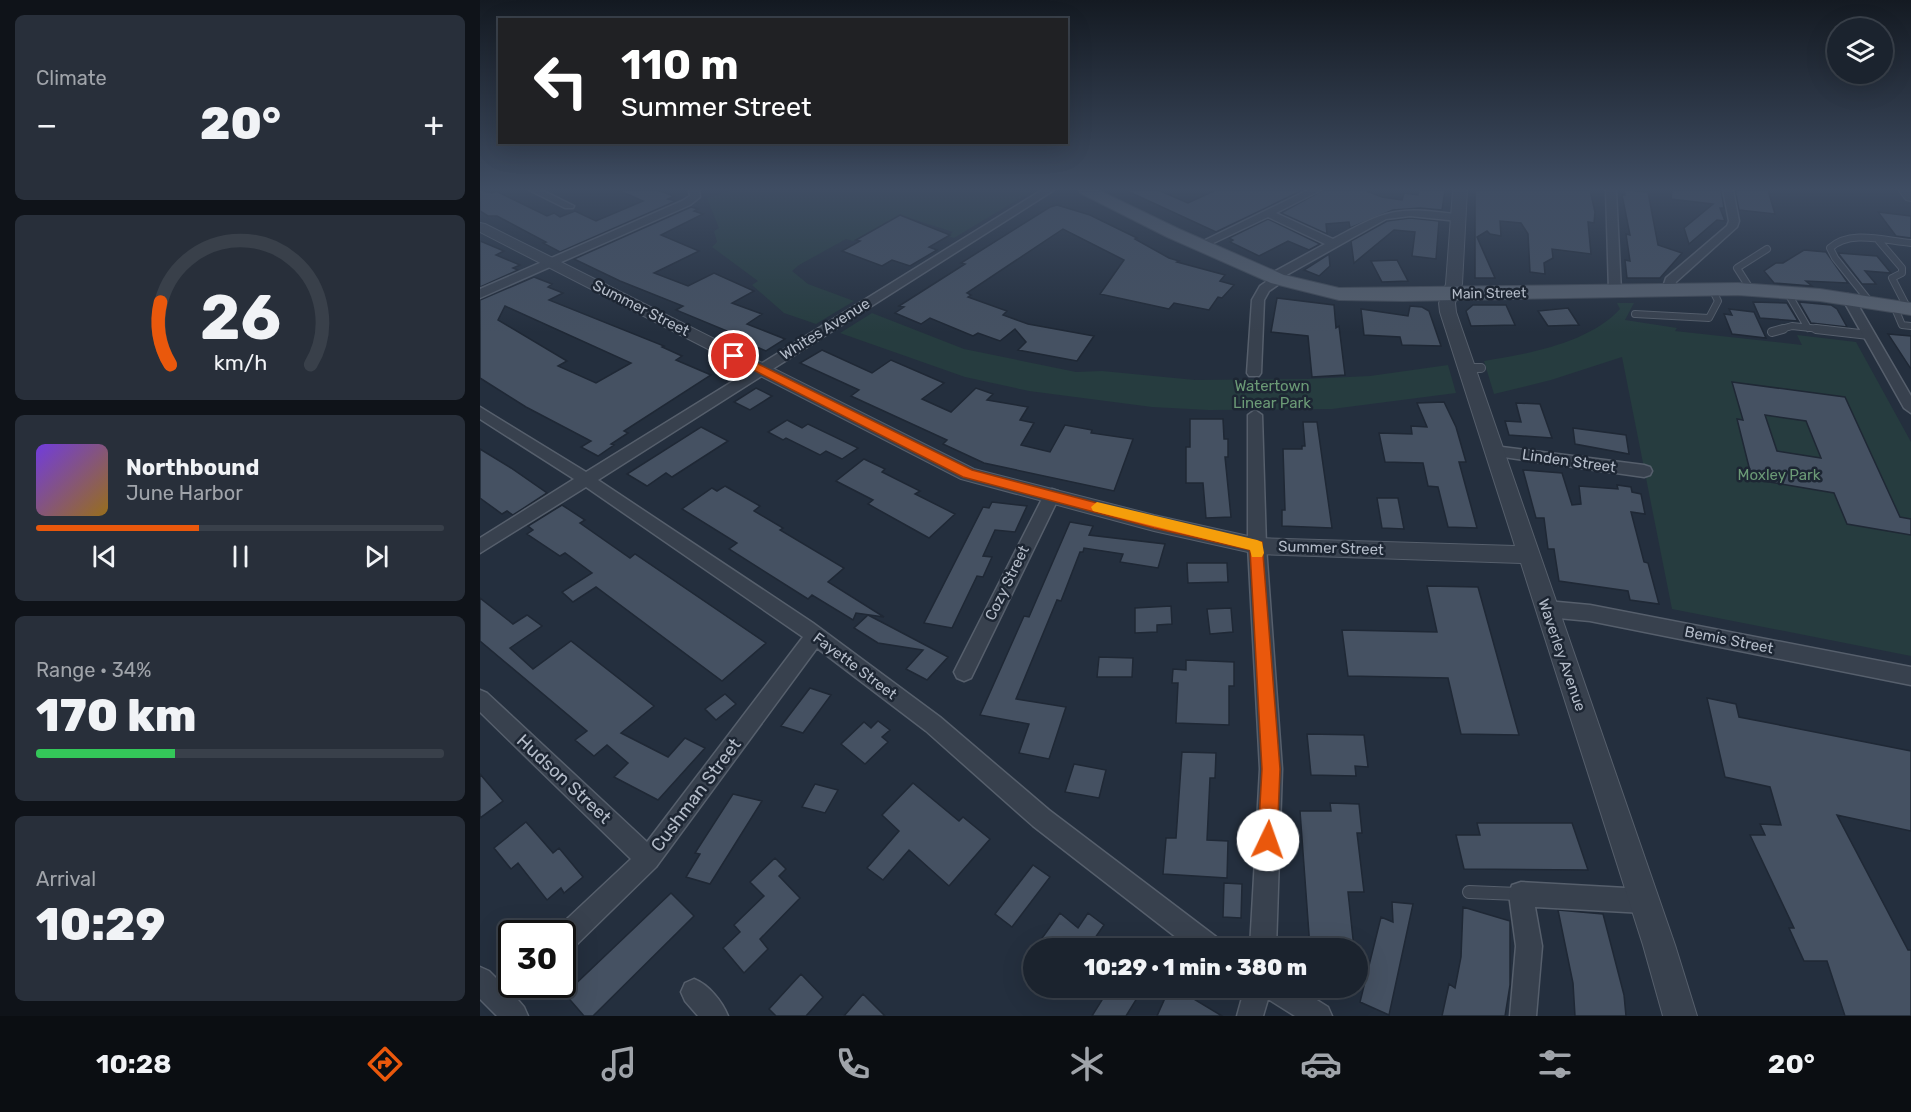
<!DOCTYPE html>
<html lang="en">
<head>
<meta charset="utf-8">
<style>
  :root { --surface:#1b232e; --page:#282f3a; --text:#f1f3f6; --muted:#a0a4aa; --line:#39404a; --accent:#ea580c }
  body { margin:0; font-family:Rubik,sans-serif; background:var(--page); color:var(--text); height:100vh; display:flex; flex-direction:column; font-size:22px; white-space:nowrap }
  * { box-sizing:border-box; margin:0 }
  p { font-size:20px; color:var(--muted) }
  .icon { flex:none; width:33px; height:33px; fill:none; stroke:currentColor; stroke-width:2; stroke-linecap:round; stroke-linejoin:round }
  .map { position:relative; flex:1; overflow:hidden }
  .drawer { display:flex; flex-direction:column; gap:15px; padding:15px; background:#0f1319; width:480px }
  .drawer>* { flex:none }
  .guide { position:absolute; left:18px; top:18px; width:570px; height:126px; border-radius:0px; box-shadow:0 6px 24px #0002,0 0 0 2px var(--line); background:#202124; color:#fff; overflow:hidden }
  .tools { position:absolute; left:1347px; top:18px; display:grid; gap:12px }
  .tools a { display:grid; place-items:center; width:66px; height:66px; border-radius:50%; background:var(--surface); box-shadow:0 6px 24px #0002,0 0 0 2px var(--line); font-size:30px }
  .speed { position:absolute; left:18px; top:920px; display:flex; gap:12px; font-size:30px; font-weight:700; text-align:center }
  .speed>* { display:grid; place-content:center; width:78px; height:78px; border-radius:50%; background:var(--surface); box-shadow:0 6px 24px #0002,0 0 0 2px var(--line); line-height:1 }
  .speed .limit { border:3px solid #111; border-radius:9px; background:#fff; color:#111 }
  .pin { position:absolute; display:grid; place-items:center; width:51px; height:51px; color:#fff; margin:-26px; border:3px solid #fff; border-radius:50%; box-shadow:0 2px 6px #0007 }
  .me { position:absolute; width:66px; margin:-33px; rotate:3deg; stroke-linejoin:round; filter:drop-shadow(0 0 4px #0008) }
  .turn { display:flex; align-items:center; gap:21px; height:126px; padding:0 24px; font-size:27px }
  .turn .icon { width:78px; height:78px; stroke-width:2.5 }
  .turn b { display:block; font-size:42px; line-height:51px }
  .big { font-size:45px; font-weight:800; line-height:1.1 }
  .drawer .widget { flex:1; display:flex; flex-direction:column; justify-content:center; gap:9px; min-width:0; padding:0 21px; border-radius:9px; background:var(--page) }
  .drawer .dial { align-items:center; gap:0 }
  .dial svg { height:156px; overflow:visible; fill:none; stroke:var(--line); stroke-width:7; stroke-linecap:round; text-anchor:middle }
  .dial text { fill:var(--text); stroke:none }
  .song { display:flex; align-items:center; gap:18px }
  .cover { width:72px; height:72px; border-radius:9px; background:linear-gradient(135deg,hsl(260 70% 55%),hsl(40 70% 35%)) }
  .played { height:6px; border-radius:3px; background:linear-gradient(90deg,var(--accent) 40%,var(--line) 40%) }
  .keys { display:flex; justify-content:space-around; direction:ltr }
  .heat { display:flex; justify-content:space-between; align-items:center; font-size:33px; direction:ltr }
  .charge { height:9px; border-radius:4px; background:linear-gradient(90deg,#34c759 34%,var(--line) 0) }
  .trip { position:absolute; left:543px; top:938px; width:345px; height:60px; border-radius:30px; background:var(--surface); box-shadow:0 6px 24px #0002,0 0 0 2px var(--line); font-weight:800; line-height:60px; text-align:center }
  .tabs { display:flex; height:96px; justify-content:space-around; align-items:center; background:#0b0e12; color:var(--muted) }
  .tabs .icon { width:42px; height:42px }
  .tabs .active { color:var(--accent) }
  .tabs b { font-size:27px; color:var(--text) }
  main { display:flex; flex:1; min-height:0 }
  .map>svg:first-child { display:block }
  .green { fill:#263c3f }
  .building { fill:#455162; stroke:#1f2835; stroke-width:1.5; fill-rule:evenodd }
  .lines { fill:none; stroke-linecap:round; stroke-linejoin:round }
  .service-far2-casing { stroke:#565f6c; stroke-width:8 }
  .service-far1-casing { stroke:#565f6c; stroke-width:10 }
  .service-casing { stroke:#565f6c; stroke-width:14 }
  .minor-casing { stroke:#565f6c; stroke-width:3 }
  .tertiary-casing { stroke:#565f6c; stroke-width:2 }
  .primary-casing { stroke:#414a57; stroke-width:2 }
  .service-far2 { stroke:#38414e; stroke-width:6 }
  .service-far1 { stroke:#38414e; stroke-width:8 }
  .service { stroke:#38414e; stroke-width:12 }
  .minor { fill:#38414e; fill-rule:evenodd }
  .tertiary { fill:#38414e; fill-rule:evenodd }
  .primary { fill:#56606e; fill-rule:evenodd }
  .route { fill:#ea580c; stroke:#983908; stroke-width:1.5 }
  .slow { fill:#f59e0b }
  .labels { text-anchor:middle; stroke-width:5; stroke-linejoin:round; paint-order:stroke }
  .far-street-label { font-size:14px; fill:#b4bcc9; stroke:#1d2633 }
  .street-label { font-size:15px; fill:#b4bcc9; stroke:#1d2633 }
  .park-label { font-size:15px; fill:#6b9a76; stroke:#1d2633 }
  .near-street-label { font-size:18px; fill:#b4bcc9; stroke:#1d2633 }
</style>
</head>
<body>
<main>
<section class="drawer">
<div class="widget"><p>Climate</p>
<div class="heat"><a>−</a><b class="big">20°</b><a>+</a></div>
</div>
<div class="widget dial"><svg viewBox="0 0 100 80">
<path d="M14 69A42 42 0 1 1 86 69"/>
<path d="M14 69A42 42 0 0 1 9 37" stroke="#ea580c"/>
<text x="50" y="56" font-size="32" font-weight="700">26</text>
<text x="50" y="72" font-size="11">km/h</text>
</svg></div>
<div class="widget">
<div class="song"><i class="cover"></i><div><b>Northbound</b><p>June Harbor</p></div></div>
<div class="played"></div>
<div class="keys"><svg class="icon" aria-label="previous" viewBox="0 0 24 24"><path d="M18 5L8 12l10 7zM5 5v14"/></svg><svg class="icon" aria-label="pause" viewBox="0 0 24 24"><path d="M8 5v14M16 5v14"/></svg><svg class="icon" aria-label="next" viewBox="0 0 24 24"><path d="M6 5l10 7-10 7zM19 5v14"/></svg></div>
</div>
<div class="widget"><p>Range · 34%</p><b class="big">170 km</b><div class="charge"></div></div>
<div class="widget"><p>Arrival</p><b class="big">10:29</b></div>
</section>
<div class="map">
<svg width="1431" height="1016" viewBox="0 0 1431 1016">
  <rect width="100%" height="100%" fill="#242f3e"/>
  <path class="green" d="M253,190H554L474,238L468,236L473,232L420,215L373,241L366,239L319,265L312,271L328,284L374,301L336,324L304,313L272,285L278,281L232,247L237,242L234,231L239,228L227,198Z
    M1137,303H1154L1145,320L1197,328L1195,331L1322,345L1317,335L1376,342L1431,442V656L1192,609L1142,357L1071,380L1014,394L1004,361C1048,354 1109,343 1140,309Z
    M392,313L484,349L596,372L622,371L715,380L827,379L890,376L968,365L976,393L852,409L729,410L672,407L549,391L485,377L360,333Z"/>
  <path class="building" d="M0,190L12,193L16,191L67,216L74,213L80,217L95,211L116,221L163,201L138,190H177L194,196L188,199L196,201L80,252L63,243L66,242L17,216H8L0,211Z
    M645,190H678L708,203L736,190H823L736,232Z
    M843,190H884L902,197L922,200L924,193L938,195L939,190H965L962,210L940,208L913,210L870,228L869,222L846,224L847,234L801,213Z
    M995,190H1110L1115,212L1114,223L1108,222L1111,254L1072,249L1073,258L1064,263L1065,274L1050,272L1048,234L1041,223L1020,221L1021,236L1010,234L1007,231L997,237L1015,278H995Z
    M1144,190L1168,192L1178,245L1202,253L1180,278H1147L1145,260L1150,261L1146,234L1150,235L1142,195H1145Z
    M1192,190H1241L1244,208H1240L1245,221L1237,220L1209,244L1204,228L1233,204L1191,199Z
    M1255,190H1288L1295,214L1259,210Z
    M577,205L610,215L657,238L655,239L689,258L699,261L697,262L745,275L740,281L754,285L742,298L738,297L729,310L694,303L689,309L620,294L644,260L583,229L487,293L491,295L488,297L527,311L523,315L548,324L614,336L597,361L538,350L546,342L535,329L520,341L498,333L493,336L450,318L441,324L415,313L424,307L419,306L485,264L481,263L570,207Z
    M211,207L218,209L214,211L223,214L181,235L219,251L174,273L208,286L234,273L274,291L252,303L282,314L267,324L305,339L286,351L260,340L264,338L196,310L203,306L140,281L94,259Z
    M1398,212L1431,216V238L1416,236Z
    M420,215L470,235L449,247L457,250L430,266L412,260L402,266L362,251L380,241L376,240Z
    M930,218L959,221L956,259L932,256L935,232L914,230L874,263L871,241L907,221Z
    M788,219L840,244L829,250L808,241L779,256L750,242L753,240L749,238Z
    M0,241L24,251L16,255L40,265L33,268L38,270L0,287Z
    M1324,250L1346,252L1368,283L1326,281L1332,286L1294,283L1284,271L1296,263H1303Z
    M1358,253L1397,256L1411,273L1385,271L1396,284H1382Z
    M849,254L850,266L839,276L824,270Z
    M917,260L928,281L902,282L891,261Z
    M54,277L72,284L68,287L83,293L69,300L184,346L182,347L202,356L196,360L231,375L144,431L148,433L131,444L134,445L118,456L101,447L111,441L46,407L0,378V300ZM25,306L151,363L116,383L78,366L87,361L18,320Z
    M797,298L854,305L856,328L859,326L865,375L832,377L828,336L791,332Z
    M1273,302L1307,303L1318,321L1280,318Z
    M1319,302L1351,305L1357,309L1367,327L1331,323Z
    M993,305H1026L1035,325L991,326L986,311Z
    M930,306L942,307L949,311L961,346L922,345L920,337L884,335L881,309L928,316Z
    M1088,308L1099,325L1068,326L1058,311Z
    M1249,309L1274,312L1286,338L1252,334L1244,314L1252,315Z
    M1408,334L1431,336V369Z
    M342,350L392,373L411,360L464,383L442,399L471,412L496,388L513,394L507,400L548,407L540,420L554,423L541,445L570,452L585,425L612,430L611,433L653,439L634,491L504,463L463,444L467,440L371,396L379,390L320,363Z
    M1252,382L1365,397L1420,517L1431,519V535L1367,524L1354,493L1272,479L1257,419L1263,420ZM1285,415L1326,421L1341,458L1297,451Z
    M276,388L292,396L270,410L254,402Z
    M964,402L976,427L986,462H979L997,528L968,527L958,487L948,486L943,463L905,462L899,433L932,434L931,426L947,427L937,403Z
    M1036,403L1060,404L1072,438L1029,435L1025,421L1041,422Z
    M710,419H743L744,439H748V457H745L751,517L726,518L723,483H706V447H710Z
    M307,420L322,428L328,424L378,448L362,459L346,451L340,455L306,438L303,440L288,432Z
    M823,422H837L852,528L802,526V510H805L803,449H822V446H825Z
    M221,427L248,441L192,477L186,473L167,486L147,474Z
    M1093,428L1146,435L1149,454L1095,444Z
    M0,449L31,468L67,493L33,515L27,511L22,514L0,498Z
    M384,459L405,469L402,472L440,491L435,494L475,514L449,538L388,504L393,500L356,481Z
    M1043,470L1082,473L1092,505L1101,504L1099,486L1138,489L1137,485L1151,487L1152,492L1161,494L1165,514L1151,512L1164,562L1168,563L1179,604L1150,600L1148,591L1079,581L1074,549H1068L1064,518H1056Z
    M245,486L280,506L274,511L303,528L300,530L364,568L348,582L404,617L376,613L373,620L332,595L328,599L249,549L257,543L202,509L232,488L237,491Z
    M897,498H918L924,529L902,528Z
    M512,502L547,506L535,532L515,530L503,556L512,557L503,577L497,576L472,628L444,623L503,507L509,508Z
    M82,505L105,520L100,523L150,558L155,554L286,643L242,681L116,587L93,602L82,592L112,573L85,553L80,556L47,534L53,530L48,526Z
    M590,522L613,526L609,535L685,544L678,568L640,562L643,554L604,548L603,552H600L581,601L577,600L536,699L586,707L569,759L539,753L549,724L500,715L544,616L549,617Z
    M707,563H747L748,582L708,583Z
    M947,586L998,587L1039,735L981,734L968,678L868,676L862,630L957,632Z
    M0,598L33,624L47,615L62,626L30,648L53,669L91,641L174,706L141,733L188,757L205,738L225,748L178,800L134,777L148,763L127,745L114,756L95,740L107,731L0,641Z
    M691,606L692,624L677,625V632L655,633V608Z
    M751,608L753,632L730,634L727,609Z
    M388,615L411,627L468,657L447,680L426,669L443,650L398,643L374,628Z
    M619,657L653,658L652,677H617Z
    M706,660L754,662V686H749V725L696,723L698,683H692L693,669L706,670Z
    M330,688L351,695L323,733L301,726Z
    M245,694L256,704L236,720L225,709Z
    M1227,698L1256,704L1259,717L1431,751V831L1357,815L1428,950H1431V1016H1365L1347,961H1324L1309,928H1314L1270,835H1285L1280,824L1301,825L1290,787L1245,777Z
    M398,721L410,730L402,737L408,742L385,764L361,744L384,722L391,728Z
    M827,734L884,735L888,767L875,766L876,776L831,775Z
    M702,752L736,753L735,778H730L727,840L748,841L747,878L683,874L686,838H696Z
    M594,764L626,770L619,798L585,792Z
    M0,774L23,801L0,818Z
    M433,783L479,821L483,817L510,839L469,886L429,850L403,880L387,868L419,831L402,815Z
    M335,784L358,790L345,813L322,807Z
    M253,794L282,801L230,884L206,877L220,854L215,853Z
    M850,803L879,804L882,833H877L884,892H868L874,948H830L820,811H851Z
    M46,822L73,853L79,848L103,877L84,893L81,888L67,900L38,863L31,869L14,848Z
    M997,823H1092L1108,870L984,869L976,835H1000Z
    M295,858L306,869L299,876L320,898L280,939L288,949L264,973L243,948L260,932L254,925L284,896L270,882Z
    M553,865L570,877L532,927L515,914Z
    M744,883L762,884L761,918L743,917Z
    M191,893L214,916L113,1016H104L85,994Z
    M912,902L933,904L909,1015L880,1002L901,917L913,922Z
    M983,907L1030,921V985L1025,1016H962L969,984L975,988L981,957Z
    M1078,910L1123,914L1144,995L1146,1016H1095L1093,983Z
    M580,913L598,928L608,913L624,925L608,948H555Z
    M321,974L343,997L326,1016H296L289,1009Z
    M630,987H664L646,1016H612Z
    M690,987H694L742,1016H677Z
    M383,994L405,1016H364Z"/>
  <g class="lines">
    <g class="service-far2-casing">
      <path id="service-far2" d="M1399,241L1422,268V273L1412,278L1428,309
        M1271,290L1257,268L1287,249
        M1307,292L1328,328
        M1390,302L1355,258L1350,248C1370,229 1406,241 1431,243
        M1414,306L1422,325L1431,326
        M1155,314L1229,318L1238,301L1232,289
        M1298,330L1312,326L1349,330"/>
    </g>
    <g class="service-far1-casing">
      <path id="service-far1" d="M1336,329L1389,335
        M1292,332L1303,329
        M986,368H1001"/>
    </g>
    <g class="service-casing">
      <path id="service" d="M989,892L1038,894"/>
    </g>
    <g class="minor-casing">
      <path id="minor" d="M49,190H62L94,206L93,208H85Z
        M209,190H219L220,197L210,205L0,298V289L202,201L210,196Z
        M562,190H574L118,480L333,623L460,717L569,810L739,939L743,948H710L553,826L446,731L337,648L176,867L91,950L82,953V933L73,932L151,859L0,712V690L7,693L167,842L323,637L106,487L0,553V538L94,479L0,419V407L106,472Z
        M828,190H841L796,213L853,239C893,218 909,206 956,212C965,213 977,213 983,218L978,221L930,216L906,219L803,277L802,282L789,291L784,300L781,373L779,376H769L767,373L772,300L780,286L790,279V274L845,244L788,217L725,247H717L715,245Z
        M1126,190H1136L1141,291L1135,295L1129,291Z
        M1243,190H1253L1259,221L1257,227L1196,282L1192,293H1184L1182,290L1186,278L1247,226L1249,221Z
        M1368,294L1374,298L1431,396V413L1424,408L1362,298Z
        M775,410L782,415L786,546L802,769L796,948H770L780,769L768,546V415Z
        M1014,446L1164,465L1170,467L1172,471L1170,475L1164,477L1009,455L1006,451L1009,447Z
        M572,489L578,491L580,495L491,678L484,681L477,678L474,672L477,666L564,495L566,491Z
        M1067,601L1110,605L1431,667V685L1110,621L1067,617L1060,614L1058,609L1060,604Z
        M1041,882L1164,889L1173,892L1176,901L1173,910L1164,913L1055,907L1062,946L1056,1016H1030L1036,946L1029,894L1032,885Z
        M0,967L9,971L19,981L32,973V984H49L45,993L38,1000L44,1007L48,1016H17L0,999Z
        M214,979C229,985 242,1001 248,1016H218L205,1001L201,992L205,983Z
        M765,987H816L848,1007L852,1016H815L788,999L783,1016H757Z"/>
    </g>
    <g class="tertiary-casing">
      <path id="tertiary" d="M973,190H987L982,284L975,303L976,312L1195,945L1217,1016H1183L1163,945L1041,563L777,554L674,531L481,479L0,232V223L5,224L494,469L674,515L777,538L1035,546L960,312L959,303L966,284Z
        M1418,190H1431V201L1426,200Z"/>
    </g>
    <g class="primary-casing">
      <path id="primary" d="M598,190H618L699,229L804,275L859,288L1258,283L1340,289L1431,303V315L1340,301L1258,295L923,301L859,300L791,283L687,237L600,193Z"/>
    </g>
    <use href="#service-far2" class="service-far2"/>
    <use href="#service-far1" class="service-far1"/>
    <use href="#service" class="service"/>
    <use href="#minor" class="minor"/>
    <use href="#tertiary" class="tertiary"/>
    <use href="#primary" class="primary"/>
  </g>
  <linearGradient id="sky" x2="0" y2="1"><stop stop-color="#141a22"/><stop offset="0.57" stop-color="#3f4d63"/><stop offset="1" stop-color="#3f4d63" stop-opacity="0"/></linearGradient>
  <rect width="1431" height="332" fill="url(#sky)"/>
  <path class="route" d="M254,352L492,470L674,518L782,542L800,769L797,840L794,847L788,850L781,847L778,840L782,769L770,550L674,528L483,477L250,358L249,356Z"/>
  <path class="slow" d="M617,502L777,540L782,542L784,553L782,557H772L770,550L613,511L611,507Z"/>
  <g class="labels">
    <g class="far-street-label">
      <text transform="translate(1009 293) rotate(-1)" y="5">Main Street</text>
    </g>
    <g class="street-label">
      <text transform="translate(161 308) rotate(27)" y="5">Summer Street</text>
      <text transform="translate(345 329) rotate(-32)" y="5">Whites Avenue</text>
      <text transform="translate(1089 461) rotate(8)" y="5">Linden Street</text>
      <text transform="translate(851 548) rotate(2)" y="5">Summer Street</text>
      <text transform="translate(527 583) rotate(-64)" y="5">Cozy Street</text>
      <text transform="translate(1249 640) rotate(11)" y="5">Bemis Street</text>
      <text transform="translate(1082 655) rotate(71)" y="5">Waverley Avenue</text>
      <text transform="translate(375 666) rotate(37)" y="5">Fayette Street</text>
    </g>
    <g class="park-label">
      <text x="792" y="391">Watertown<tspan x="792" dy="17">Linear Park</tspan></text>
      <text x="1299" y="480">Moxley Park</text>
    </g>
    <g class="near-street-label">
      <text transform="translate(84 779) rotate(43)" y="6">Hudson Street</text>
      <text transform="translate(216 795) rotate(-53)" y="6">Cushman Street</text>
    </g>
  </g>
</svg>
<div class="tools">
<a><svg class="icon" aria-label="layers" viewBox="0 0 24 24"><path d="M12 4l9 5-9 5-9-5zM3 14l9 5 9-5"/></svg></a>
</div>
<div class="speed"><div class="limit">30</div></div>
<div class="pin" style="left:254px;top:356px;background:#d93025"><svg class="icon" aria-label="arrive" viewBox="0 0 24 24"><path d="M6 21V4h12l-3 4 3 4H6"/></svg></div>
<svg class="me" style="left:788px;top:840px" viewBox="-20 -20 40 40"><circle r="19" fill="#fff"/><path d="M0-13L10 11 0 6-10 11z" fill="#ea580c"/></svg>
<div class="trip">10:29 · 1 min · 380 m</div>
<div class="guide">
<div class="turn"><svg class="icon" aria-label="left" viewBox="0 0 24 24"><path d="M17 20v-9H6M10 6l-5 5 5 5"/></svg><div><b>110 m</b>Summer Street</div></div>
</div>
</div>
</main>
<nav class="tabs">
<b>10:28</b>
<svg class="icon active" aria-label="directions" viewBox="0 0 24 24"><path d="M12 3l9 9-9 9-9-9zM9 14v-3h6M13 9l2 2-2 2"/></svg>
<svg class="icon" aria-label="music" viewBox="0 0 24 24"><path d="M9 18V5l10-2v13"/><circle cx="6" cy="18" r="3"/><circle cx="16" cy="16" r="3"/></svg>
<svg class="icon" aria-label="phone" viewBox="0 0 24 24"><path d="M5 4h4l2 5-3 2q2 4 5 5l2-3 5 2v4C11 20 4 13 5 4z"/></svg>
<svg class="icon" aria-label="climate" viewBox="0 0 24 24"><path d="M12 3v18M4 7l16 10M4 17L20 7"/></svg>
<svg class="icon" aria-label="car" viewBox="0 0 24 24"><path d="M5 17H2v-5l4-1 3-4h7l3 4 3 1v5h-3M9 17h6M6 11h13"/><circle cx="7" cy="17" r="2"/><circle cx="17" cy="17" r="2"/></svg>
<svg class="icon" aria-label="filters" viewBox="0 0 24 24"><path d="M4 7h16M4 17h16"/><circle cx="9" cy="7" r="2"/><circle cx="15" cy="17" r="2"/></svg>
<b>20°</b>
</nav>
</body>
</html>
